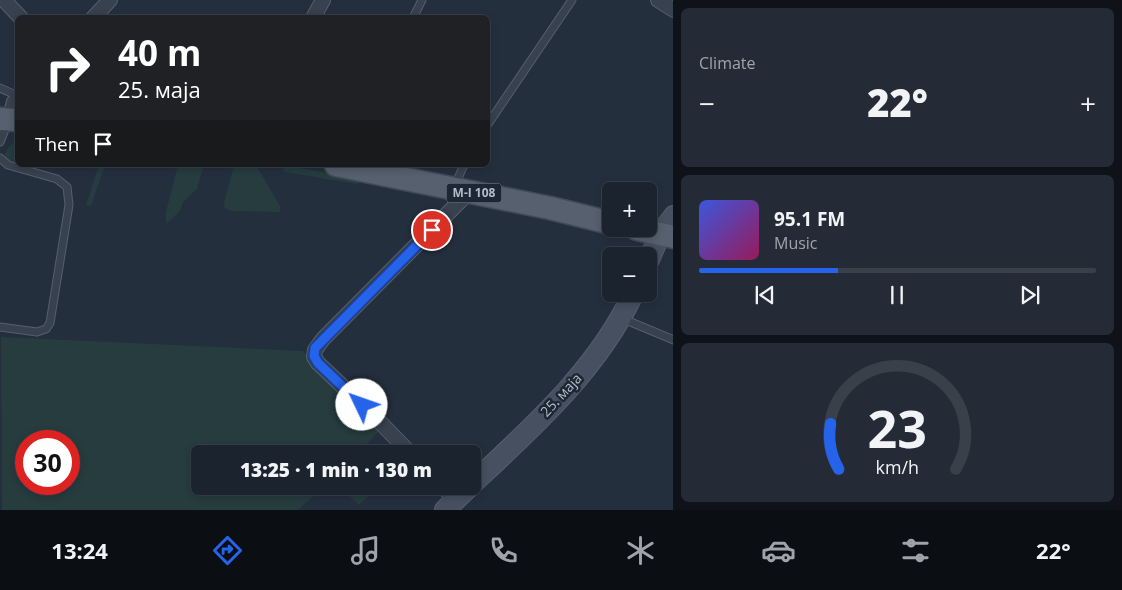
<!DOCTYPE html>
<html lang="en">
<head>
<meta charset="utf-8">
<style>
  :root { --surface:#1b232e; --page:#242b36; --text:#f1f3f6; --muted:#a0a4aa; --line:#39404a; --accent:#2563eb }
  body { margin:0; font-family:"Open Sans",sans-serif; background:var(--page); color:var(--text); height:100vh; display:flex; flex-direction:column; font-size:19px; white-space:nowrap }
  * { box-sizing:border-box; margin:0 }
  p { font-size:16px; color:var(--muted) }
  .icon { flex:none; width:28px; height:28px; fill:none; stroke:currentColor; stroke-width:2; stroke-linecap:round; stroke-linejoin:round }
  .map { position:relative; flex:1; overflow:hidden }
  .details { display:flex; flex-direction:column; gap:8px; padding:8px; background:#0f1319; width:449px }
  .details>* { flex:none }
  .hud { position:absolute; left:15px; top:15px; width:475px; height:152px; border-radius:8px; box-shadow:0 2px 8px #0003,0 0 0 1px var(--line); background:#202124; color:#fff; overflow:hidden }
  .buttons { position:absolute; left:602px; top:182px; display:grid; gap:10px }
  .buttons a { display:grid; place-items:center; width:55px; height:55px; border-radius:8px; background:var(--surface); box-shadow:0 2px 8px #0003,0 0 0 1px var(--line); font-size:25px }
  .speed { position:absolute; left:15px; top:430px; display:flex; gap:10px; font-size:25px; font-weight:700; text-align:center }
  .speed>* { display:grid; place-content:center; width:65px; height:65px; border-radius:50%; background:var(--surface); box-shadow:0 2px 8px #0003,0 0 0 1px var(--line); line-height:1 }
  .speed .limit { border:8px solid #d22; background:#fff; color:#111 }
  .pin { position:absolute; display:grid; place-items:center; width:42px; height:42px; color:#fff; margin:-21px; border:2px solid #fff; border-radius:50%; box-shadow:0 1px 5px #0007 }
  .me { position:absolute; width:55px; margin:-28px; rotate:312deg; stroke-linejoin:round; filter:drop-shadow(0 0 4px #0008) }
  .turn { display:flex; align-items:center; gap:18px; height:105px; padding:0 20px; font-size:22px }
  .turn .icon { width:65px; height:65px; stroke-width:2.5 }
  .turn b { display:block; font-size:35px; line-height:42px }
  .then { display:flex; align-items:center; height:48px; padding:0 20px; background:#0003; gap:10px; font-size:19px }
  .big { font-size:38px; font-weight:800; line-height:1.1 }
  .details .widget { flex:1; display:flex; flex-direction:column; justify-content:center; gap:8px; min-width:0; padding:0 18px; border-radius:8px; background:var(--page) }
  .details .dial { align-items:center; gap:0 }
  .dial svg { height:130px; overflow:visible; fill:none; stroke:var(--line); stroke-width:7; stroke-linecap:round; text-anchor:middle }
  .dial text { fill:var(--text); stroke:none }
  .song { display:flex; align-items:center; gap:15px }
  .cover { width:60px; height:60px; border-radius:8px; background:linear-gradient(135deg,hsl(230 70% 55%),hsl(330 70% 35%)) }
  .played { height:5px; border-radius:2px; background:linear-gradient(90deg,var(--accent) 35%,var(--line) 35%) }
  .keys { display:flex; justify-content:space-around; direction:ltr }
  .heat { display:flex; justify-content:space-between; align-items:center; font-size:28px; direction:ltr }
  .trip { position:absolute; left:191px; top:445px; width:290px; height:50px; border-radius:8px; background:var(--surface); box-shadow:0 2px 8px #0003,0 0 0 1px var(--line); font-weight:800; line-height:50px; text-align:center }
  .menu { display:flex; height:80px; justify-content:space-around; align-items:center; background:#0b0e12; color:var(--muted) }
  .menu .icon { width:35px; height:35px }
  .menu .on { color:var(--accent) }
  .menu b { font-size:22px; color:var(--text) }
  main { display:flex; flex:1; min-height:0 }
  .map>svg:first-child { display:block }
  .green { fill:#263c3f; fill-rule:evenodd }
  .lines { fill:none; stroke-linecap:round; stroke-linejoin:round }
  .lane-casing { stroke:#565f6c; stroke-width:9 }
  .street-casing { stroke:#565f6c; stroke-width:16 }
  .secondary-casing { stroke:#565f6c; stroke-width:22 }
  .primary-casing { stroke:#414a57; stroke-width:25 }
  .lane { stroke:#38414e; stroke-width:7 }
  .street { stroke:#38414e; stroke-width:14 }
  .secondary { stroke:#465061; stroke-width:20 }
  .primary { stroke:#56606e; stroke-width:22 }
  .route-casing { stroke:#184099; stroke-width:12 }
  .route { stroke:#2563eb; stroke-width:9 }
  .labels { text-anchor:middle; stroke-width:5; stroke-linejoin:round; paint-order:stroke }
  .shield { fill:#1d2633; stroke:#878f9c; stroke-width:1 }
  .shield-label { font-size:12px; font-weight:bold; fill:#b4bcc9 }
  .street-label { font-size:14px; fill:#b4bcc9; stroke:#1d2633 }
</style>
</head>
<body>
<main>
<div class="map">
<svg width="674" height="510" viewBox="0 0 674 510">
  <rect width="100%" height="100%" fill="#242f3e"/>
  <path class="green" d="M17,139V150L14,153V164L4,162C4,152 9,145 17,139Z
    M99,165H105L91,206L86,205Z
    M178,165H204L197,189L183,202L180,211L166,224V212Z
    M234,165H251L258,168L280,206V212L232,211L225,208L224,203Z
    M284,165L360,179L362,181L357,184L285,172L283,170Z
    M1,337L303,351L381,429L357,454H200V486H324L298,510H2ZM26,441H69V484H26Z
    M339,486H379L359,505Z"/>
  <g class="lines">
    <g class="lane-casing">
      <path id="lane" d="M413,18L422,0
        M0,88L18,96
        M488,124L572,0
        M0,142L8,122
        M0,158L8,165L57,179L67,187L69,205L50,323L46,329L37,332L0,327
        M454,187L464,165
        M621,318L674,340"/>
    </g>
    <g class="street-casing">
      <path id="street" d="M4,0L21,18
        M658,0L674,10
        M93,18L110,0
        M313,18L323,0
        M9,120L14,102L18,97
        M411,454L374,416L318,363L314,357L315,350L323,339L469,192
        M442,486L456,500"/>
    </g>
    <g class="secondary-casing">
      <path id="secondary" d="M649,260L660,234L674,216
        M472,484C532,428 598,369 633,294
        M445,510L470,486"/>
    </g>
    <g class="primary-casing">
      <path id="primary" d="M0,119L18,120
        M336,165L550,208L611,223
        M637,229L674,237"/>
    </g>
    <use href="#lane" class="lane"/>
    <use href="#street" class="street"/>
    <use href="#secondary" class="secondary"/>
    <use href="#primary" class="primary"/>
  </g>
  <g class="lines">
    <g class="route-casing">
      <path id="route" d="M362,405L318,363L314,356L315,348L432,230"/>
    </g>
    <use href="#route" class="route"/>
  </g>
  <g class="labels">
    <rect class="shield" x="446.5" y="183.5" width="55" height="19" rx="4"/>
    <g class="shield-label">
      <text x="474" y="197">M-I 108</text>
    </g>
    <g class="street-label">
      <text transform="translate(561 395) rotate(-47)" y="5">25. маја</text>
    </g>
  </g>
</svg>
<div class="buttons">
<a>+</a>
<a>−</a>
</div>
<div class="speed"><div class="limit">30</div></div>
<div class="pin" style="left:432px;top:230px;background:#d93025"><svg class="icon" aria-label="arrive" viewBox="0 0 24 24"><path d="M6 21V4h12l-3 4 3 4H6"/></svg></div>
<svg class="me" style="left:362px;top:405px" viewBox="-20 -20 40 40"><circle r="19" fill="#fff"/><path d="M0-13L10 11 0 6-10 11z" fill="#2563eb"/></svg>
<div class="trip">13:25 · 1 min · 130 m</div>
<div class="hud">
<div class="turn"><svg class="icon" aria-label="right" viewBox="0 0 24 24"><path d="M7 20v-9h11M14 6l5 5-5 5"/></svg><div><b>40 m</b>25. маја</div></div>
<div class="then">Then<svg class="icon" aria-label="arrive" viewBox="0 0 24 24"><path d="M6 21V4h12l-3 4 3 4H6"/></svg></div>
</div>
</div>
<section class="details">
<div class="widget"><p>Climate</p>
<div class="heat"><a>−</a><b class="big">22°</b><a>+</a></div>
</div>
<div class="widget">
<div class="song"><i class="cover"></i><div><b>95.1 FM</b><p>Music</p></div></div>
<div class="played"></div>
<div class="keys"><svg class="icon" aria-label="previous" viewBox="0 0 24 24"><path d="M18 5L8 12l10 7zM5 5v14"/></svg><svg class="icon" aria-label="pause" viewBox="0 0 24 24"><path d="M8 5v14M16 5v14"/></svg><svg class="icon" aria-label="next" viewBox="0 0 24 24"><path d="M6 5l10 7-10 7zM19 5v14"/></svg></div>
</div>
<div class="widget dial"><svg viewBox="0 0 100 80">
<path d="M14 69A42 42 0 1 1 86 69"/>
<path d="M14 69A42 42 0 0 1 9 41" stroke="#2563eb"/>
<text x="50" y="56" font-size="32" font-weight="700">23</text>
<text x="50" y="72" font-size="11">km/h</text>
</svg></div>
</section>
</main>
<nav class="menu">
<b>13:24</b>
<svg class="icon on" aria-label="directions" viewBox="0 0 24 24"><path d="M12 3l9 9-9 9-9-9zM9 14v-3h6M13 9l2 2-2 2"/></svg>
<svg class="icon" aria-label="music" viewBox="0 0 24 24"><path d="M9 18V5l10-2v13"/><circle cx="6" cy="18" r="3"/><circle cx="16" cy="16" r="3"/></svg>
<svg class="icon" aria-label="phone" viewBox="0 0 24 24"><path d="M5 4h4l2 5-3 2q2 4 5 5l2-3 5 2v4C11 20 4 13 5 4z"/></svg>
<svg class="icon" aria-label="climate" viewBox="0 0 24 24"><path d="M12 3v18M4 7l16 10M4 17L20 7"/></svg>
<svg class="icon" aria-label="car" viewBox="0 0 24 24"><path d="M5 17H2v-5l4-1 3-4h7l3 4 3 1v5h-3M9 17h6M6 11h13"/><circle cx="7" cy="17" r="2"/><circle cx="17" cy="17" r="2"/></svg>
<svg class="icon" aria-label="filters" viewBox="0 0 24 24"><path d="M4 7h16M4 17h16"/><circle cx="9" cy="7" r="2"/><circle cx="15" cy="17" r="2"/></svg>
<b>22°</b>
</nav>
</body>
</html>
